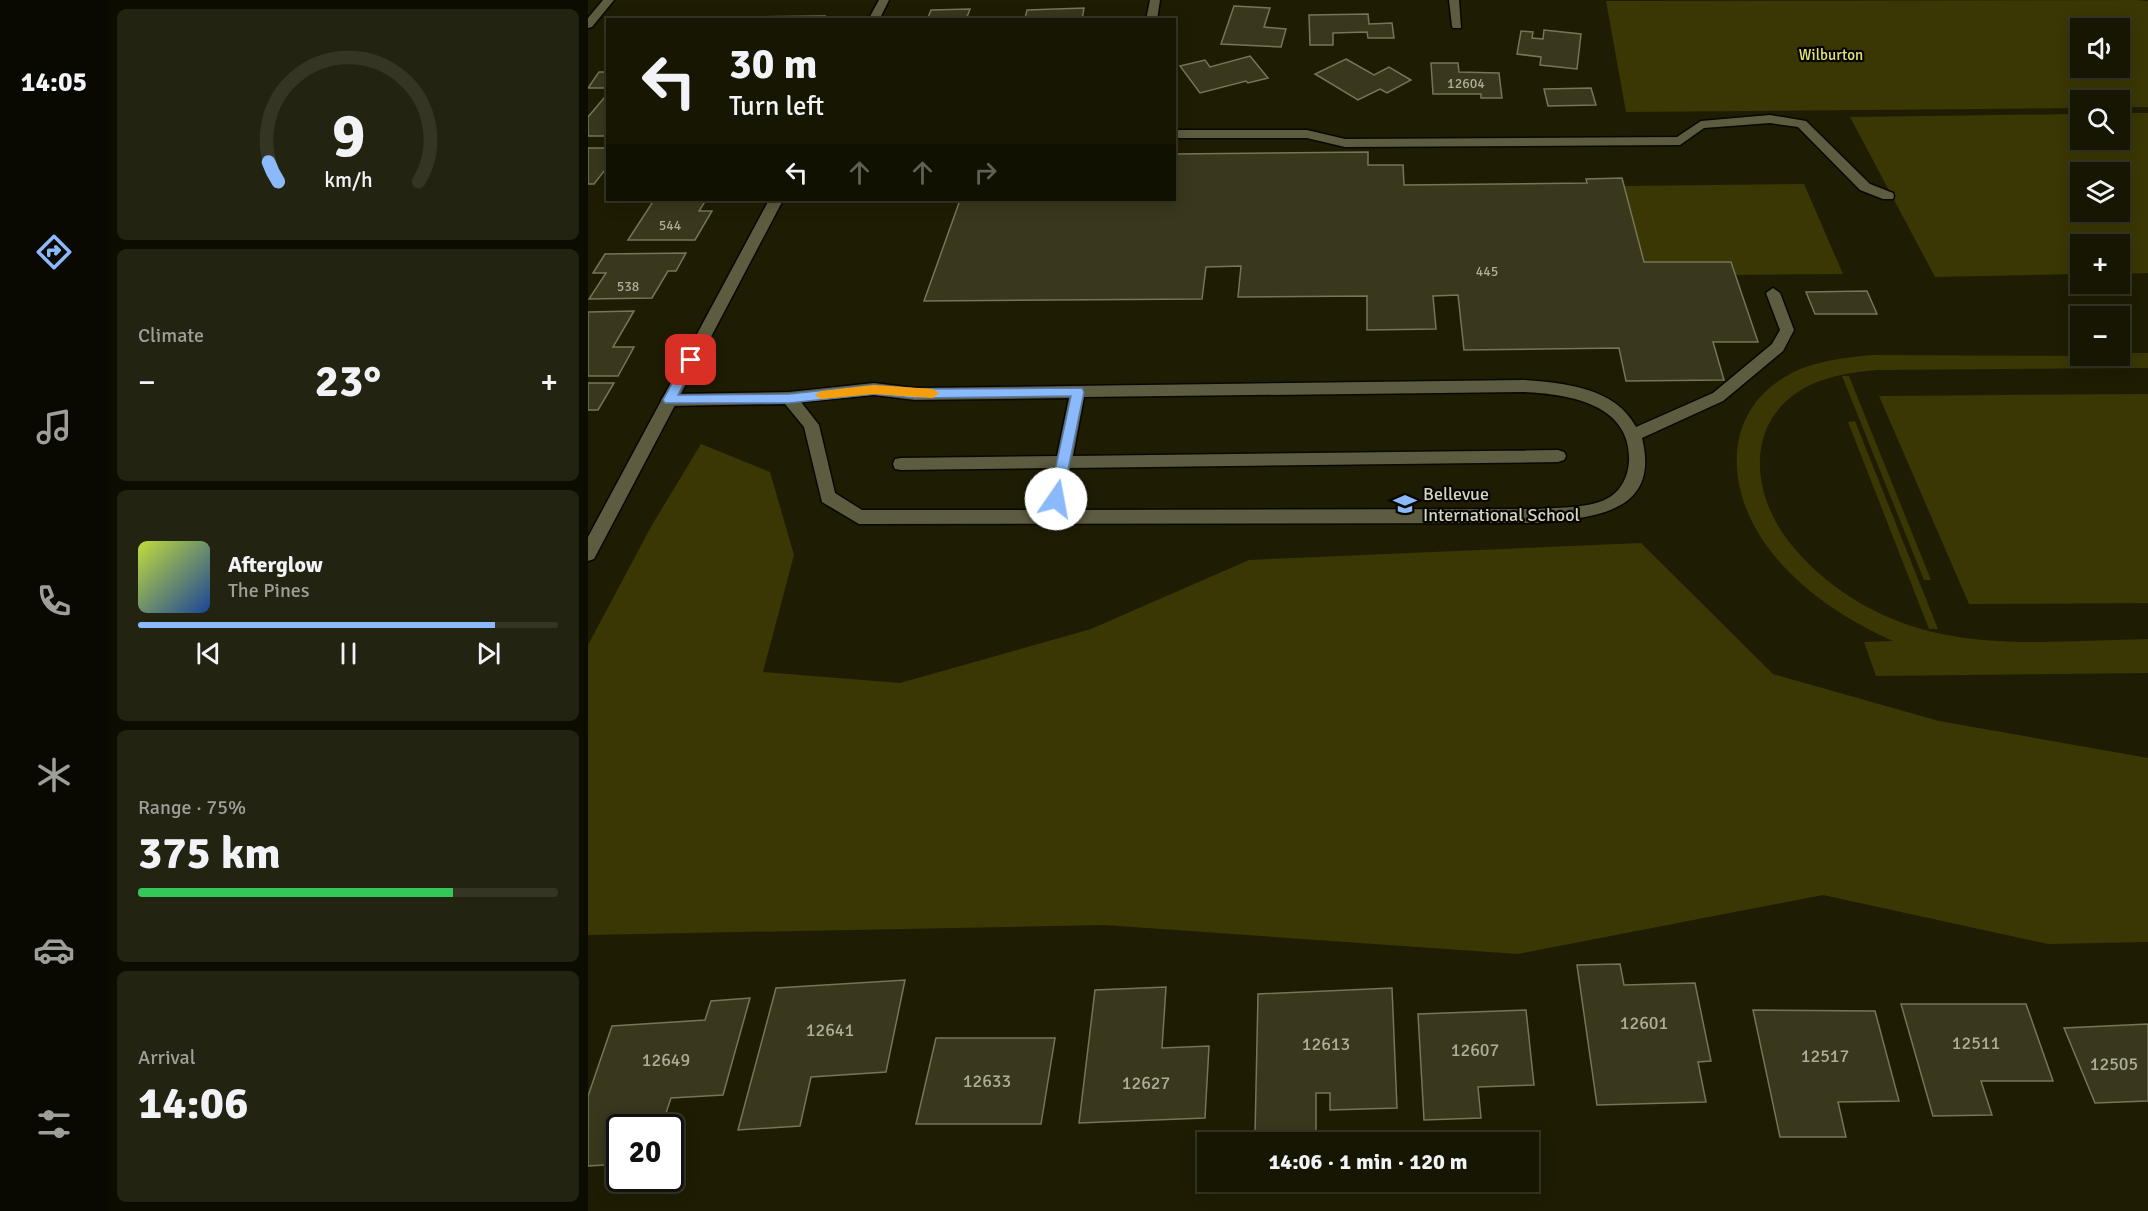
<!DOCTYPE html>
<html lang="en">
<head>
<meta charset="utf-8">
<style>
  :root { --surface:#161602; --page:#232311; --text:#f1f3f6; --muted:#9e9f99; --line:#353524; --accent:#8abafc }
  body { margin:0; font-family:Signika,sans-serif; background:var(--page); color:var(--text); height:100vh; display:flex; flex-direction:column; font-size:22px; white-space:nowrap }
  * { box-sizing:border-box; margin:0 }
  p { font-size:20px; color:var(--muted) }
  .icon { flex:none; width:33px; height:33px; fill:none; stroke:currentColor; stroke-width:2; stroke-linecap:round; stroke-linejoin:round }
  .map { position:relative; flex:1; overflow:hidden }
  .panel { display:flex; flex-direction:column; gap:9px; padding:9px; background:#0c0c01; width:480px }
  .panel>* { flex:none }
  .top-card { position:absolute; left:18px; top:18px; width:570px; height:183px; border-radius:0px; box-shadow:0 3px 15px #0003,0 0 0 2px var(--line); background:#161602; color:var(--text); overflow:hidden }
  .buttons { position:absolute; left:1482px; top:18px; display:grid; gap:12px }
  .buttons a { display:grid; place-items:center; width:60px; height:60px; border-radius:0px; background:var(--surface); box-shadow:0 3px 15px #0003,0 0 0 2px var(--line); font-size:30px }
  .speed { position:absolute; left:18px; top:1114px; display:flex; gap:12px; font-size:30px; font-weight:700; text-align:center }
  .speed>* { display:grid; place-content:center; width:78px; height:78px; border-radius:50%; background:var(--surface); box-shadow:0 3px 15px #0003,0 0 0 2px var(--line); line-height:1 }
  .speed .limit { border:3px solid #111; border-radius:9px; background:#fff; color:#111 }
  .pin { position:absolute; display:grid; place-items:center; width:51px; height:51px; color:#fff; margin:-26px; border-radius:12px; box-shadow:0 3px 9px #0006 }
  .me { position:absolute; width:66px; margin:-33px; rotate:12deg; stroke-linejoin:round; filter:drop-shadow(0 0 4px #0008) }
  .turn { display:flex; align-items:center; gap:21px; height:126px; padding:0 24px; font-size:27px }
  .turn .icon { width:78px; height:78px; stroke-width:2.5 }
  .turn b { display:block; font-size:42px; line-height:51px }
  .lanes { display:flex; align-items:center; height:57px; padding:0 24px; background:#0003; justify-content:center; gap:30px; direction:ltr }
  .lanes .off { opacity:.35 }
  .big { font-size:45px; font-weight:800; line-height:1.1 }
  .panel .card { flex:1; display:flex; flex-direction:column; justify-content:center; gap:9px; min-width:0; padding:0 21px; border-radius:9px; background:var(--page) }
  .panel .dial { align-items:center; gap:0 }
  .dial svg { height:156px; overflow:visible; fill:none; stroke:var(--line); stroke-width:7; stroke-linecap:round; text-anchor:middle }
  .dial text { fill:var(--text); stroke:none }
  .song { display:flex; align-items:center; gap:18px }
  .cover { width:72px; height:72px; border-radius:9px; background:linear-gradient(135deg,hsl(70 70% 55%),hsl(220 70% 35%)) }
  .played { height:6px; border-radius:3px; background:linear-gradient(90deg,var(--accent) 85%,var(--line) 85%) }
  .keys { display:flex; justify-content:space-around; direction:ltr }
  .heat { display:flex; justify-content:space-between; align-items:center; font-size:33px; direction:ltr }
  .charge { height:9px; border-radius:4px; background:linear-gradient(90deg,#34c759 75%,var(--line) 0) }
  .trip { position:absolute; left:609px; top:1132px; width:342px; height:60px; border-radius:0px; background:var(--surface); box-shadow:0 3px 15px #0003,0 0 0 2px var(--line); font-weight:800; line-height:60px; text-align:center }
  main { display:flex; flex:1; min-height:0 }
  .tabs { display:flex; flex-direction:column; width:108px; justify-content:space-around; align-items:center; background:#090901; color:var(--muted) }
  .tabs .icon { width:42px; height:42px }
  .tabs .on { color:var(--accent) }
  .tabs b { font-size:27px; color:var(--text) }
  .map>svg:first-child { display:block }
  .green { fill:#3a3705; fill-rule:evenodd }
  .building { fill:#39381d; stroke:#757557; stroke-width:1.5 }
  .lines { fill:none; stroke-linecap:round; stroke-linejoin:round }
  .service-casing { stroke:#090700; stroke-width:3 }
  .minor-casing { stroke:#090700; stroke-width:3 }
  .service { fill:#5d5c40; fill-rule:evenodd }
  .minor { fill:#5d5c40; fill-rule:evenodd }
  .route { fill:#8abafc; stroke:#5a79a4; stroke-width:1.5 }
  .slow { fill:#f59e0b }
  .labels { text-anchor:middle; stroke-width:4.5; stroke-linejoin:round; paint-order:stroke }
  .far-number-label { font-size:14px; fill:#adad9a }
  .far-park-label { font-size:15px; fill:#e8e375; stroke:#070701 }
  .poi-label { font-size:18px; fill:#d4d4c4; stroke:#070701; text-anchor:start }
  .near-number-label { font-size:18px; fill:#adad9a }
</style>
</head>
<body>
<main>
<nav class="tabs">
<b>14:05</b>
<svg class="icon on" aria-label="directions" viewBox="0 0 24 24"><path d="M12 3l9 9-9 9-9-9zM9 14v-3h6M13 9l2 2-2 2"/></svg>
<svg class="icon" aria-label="music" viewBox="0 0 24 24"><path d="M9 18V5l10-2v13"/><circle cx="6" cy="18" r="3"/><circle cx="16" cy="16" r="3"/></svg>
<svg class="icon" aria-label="phone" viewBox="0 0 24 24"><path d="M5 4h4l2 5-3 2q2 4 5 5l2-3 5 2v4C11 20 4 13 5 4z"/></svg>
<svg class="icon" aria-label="climate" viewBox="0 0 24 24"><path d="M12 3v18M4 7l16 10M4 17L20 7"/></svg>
<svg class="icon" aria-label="car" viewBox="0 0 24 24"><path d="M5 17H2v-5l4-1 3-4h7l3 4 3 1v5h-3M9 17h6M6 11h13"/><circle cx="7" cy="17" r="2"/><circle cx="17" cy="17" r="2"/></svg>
<svg class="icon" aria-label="filters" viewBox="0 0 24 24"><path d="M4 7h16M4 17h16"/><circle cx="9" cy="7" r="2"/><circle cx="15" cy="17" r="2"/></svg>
</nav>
<section class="panel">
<div class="card dial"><svg viewBox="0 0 100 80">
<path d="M14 69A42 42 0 1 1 86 69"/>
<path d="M14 69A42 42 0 0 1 9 59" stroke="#8abafc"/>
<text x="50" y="56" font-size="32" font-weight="700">9</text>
<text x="50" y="72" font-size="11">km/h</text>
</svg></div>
<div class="card"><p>Climate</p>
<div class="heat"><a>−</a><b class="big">23°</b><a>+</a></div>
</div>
<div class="card">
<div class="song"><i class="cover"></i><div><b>Afterglow</b><p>The Pines</p></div></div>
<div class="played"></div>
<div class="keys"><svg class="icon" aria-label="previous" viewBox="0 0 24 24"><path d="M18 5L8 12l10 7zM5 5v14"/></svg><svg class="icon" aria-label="pause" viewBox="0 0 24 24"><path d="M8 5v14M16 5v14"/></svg><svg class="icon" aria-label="next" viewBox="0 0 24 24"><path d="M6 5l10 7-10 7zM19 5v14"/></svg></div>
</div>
<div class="card"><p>Range · 75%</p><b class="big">375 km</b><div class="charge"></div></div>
<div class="card"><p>Arrival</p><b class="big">14:06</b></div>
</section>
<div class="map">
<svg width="1560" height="1211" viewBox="0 0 1560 1211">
  <rect width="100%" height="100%" fill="#1e1d03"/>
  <path class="green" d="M1548,0L1560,1V107H1532V100H1492V108L1038,112L1018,1ZM1532,28V68H1492V28Z
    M1532,113H1560V273L1532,274V244H1492V274L1347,277L1262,117L1492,114V140H1532ZM1492,172H1532V212H1492Z
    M1216,184L1255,274L1147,275L1142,262H1056L1036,186Z
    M1532,353H1560V368L1290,370C1266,372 1242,375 1220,386C1156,419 1162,493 1202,543C1229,577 1267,604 1307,620C1386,652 1477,640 1560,639V673L1288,676L1276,642L1305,641C1258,620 1213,591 1181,549C1137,491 1132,410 1204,373C1229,360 1257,358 1284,355L1532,356Z
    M1254,376H1261L1343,580H1336Z
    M1560,394V603L1381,604L1291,396Z
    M1267,421L1350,629H1341L1260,422Z
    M113,444L182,472L206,555L175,672L312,683L503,629L661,560L1053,543L1185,674L1351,721L1560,758V942L1460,944L1235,895L930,954L516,925L0,935V645L64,525Z"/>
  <path class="building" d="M646,6L682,8L676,27L698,29L693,47L633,44Z
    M496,8L494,20L437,18L439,10Z
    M382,9L378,20H339L343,10Z
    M780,14L781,24L804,23L806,38H780L779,32L745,33V45H722L721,15Z
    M237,16L235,20H162L164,17Z
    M956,30L993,34L989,69L952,65L953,57L929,54L933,31L945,32L944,38L955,39Z
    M662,56L680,78L660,83L658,81L612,93L592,66L617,60L622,67Z
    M758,59L786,75L801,67L823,80L799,93L792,89L770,100L727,74Z
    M843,63H870L871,72L911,73L914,98H893V94H845Z
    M11,72H20V88H0Z
    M1003,88L1008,105L960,106L956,89Z
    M16,98H20V136H0V117Z
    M0,148H20V166L6,184H0Z
    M780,152V165H815L816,185L999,183L998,179L1034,178L1056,262H1143L1170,342H1125L1136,380L1038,381L1031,348L876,350L870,295L845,296L848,329L779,330V296L650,297L653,266L618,267L614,299L336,301L372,200H586V154Z
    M66,200H118L111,211H124L107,240H40Z
    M98,253L88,271H80L64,298L1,299L18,273H5L17,254Z
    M1279,291L1289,314H1227L1218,292Z
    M46,311L25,347H46L30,376H0V312Z
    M0,383H26L10,410H0Z
    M1032,964L1036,985L1107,983L1123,1061L1110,1062L1118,1102L1009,1105L989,965Z
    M317,980L298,1072L223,1077L212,1126L150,1130L188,988Z
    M578,987L574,1048L621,1046L617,1118L491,1123L507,990Z
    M804,988L809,1108L742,1110V1093H728V1131L667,1135L670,994Z
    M162,998L135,1095L83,1098L78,1113L48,1116L44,1128H32V1164L0,1166V1096L24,1026L117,1020L123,1001Z
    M1313,1004H1438L1465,1081H1393L1404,1115L1345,1116Z
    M938,1010L946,1085L890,1087L893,1118L836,1120L830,1014Z
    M1165,1010L1287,1011L1311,1101L1250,1102L1258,1137H1192Z
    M1560,1024V1101L1507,1103L1476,1028Z
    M348,1038H467L453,1124H328Z"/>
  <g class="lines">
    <g class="service-casing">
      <path id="service" d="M1182,115L1218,121L1282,184L1305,193L1306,196L1305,199H1295L1272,190L1210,127L1182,123L1116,128L1092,145L757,147L719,138H586V130H719L757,139L1089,137L1113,121Z
        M1185,288L1192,293L1206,330L1195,351L1135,401L1054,438C1073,515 1003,517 949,523L271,524L234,502L216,427L197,404L81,406L76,404L73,400L76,396L81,394L201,392L286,383L327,388L935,380C975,383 1027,387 1048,427L1125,393L1184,344L1192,330L1178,293ZM935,392C979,394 1044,403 1041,462C1040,476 1034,489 1022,497C1002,509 971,507 949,509L474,510L482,468L970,462L976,460L978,456L976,452L970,450L485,456L496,397ZM286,395L327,400L481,398L469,456L313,458L307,459L305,464L307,469L313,470L466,468L457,510H274L247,493L231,425L213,402Z"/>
    </g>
    <g class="minor-casing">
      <path id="minor" d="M15,0H26L4,27L0,28V18Z
        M291,0H301L291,20H280Z
        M562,0H572L569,20H558Z
        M861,0H871L873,28H865L864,26Z
        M181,200H195L6,559L0,561V537Z"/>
    </g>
    <use href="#service" class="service"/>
    <use href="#minor" class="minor"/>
  </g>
  <path class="route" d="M103,355L108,360L90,395L201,394L286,385L327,389L494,388L496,392L474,499L468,504L461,499L483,396L327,398L286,394L201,403H77L75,400L97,360Z"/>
  <path class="slow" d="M286,385L345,389L351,393L345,398L286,394L233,399L227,395L233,391Z"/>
  <defs>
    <g id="school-bare" transform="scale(1.8)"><path d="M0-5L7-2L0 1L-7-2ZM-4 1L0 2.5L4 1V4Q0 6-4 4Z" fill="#8abafc" stroke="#070701" stroke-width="2.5" paint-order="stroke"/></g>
  </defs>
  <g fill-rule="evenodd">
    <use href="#school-bare" x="817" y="504"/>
  </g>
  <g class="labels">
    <g class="far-number-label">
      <text x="878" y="88">12604</text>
      <text x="82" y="230">544</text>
      <text x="899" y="276">445</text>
      <text x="40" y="291">538</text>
    </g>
    <g class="far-park-label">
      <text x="1243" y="60">Wilburton</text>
    </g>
    <g class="poi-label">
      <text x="835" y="500">Bellevue<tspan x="835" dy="21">International School</tspan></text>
    </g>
    <g class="near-number-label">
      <text x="1056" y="1029">12601</text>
      <text x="242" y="1036">12641</text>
      <text x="1388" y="1049">12511</text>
      <text x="738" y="1050">12613</text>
      <text x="887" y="1056">12607</text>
      <text x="1237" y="1062">12517</text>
      <text x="78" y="1066">12649</text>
      <text x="1526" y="1070">12505</text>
      <text x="399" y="1087">12633</text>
      <text x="558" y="1089">12627</text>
    </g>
  </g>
</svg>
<div class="buttons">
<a><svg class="icon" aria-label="sound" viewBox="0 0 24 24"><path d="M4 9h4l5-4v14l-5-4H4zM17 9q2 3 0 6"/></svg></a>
<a><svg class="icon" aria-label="search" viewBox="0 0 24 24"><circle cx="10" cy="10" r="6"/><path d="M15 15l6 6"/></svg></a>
<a><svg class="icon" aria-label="layers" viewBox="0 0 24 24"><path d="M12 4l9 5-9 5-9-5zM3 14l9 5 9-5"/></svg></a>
<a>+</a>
<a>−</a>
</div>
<div class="speed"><div class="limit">20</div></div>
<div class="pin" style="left:103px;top:360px;background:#d93025"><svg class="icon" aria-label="arrive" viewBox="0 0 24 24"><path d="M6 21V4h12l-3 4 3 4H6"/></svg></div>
<svg class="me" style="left:468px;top:499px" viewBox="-20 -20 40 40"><circle r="19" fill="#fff"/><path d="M0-13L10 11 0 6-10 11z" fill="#8abafc"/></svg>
<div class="trip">14:06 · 1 min · 120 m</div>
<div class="top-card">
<div class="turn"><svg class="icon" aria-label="left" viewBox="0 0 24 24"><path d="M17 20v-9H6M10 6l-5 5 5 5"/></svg><div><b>30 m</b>Turn left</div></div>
<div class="lanes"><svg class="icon" aria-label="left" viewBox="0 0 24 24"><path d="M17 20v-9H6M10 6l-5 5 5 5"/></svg><svg class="icon off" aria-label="ahead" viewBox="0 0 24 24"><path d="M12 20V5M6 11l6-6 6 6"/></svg><svg class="icon off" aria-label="ahead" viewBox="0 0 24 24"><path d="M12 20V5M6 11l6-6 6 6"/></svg><svg class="icon off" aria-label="right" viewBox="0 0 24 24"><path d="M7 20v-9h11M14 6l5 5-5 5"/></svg></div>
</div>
</div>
</main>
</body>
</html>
